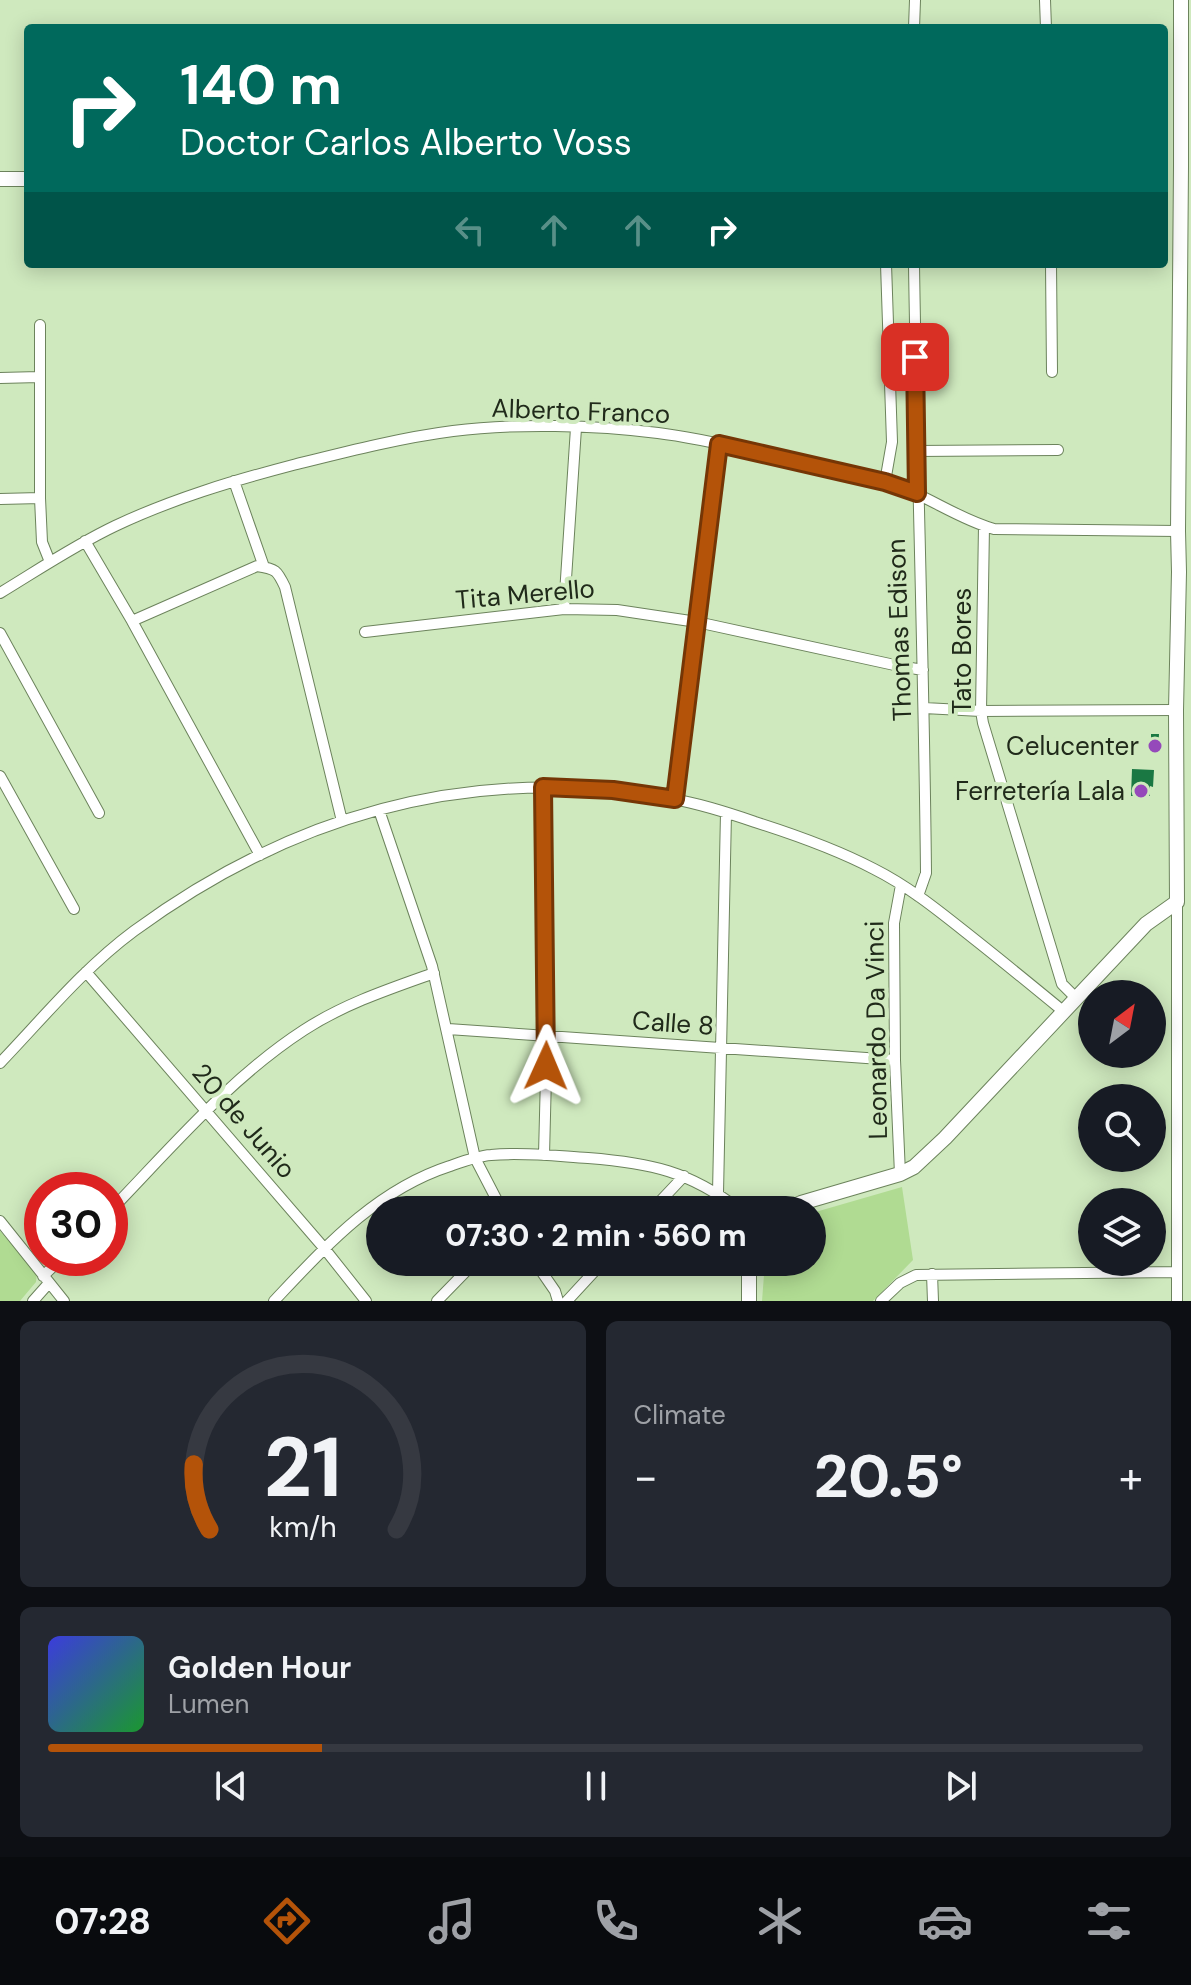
<!DOCTYPE html>
<html lang="en">
<head>
<meta charset="utf-8">
<style>
  :root { --surface:#171b24; --page:#242831; --text:#f1f3f6; --muted:#9ea1a6; --line:#363941; --accent:#b45309 }
  body { margin:0; font-family:"DM Sans",sans-serif; background:var(--page); color:var(--text); height:100vh; display:flex; flex-direction:column; font-size:30px; white-space:nowrap }
  * { box-sizing:border-box; margin:0 }
  p { font-size:26px; color:var(--muted) }
  .icon { flex:none; width:44px; height:44px; fill:none; stroke:currentColor; stroke-width:2; stroke-linecap:round; stroke-linejoin:round }
  .map { position:relative; height:1301px; overflow:hidden }
  .details { display:flex; flex-direction:column; gap:20px; padding:20px; background:#0d0f14; flex:1 }
  .details>* { flex:none }
  .guide { position:absolute; left:24px; top:24px; width:1144px; height:244px; border-radius:8px; box-shadow:0 4px 20px #0003; background:#00695c; color:#fff; overflow:hidden }
  .needle { width:52px; rotate:32deg }
  .controls { position:absolute; left:1078px; top:980px; display:grid; gap:16px }
  .controls a { display:grid; place-items:center; width:88px; height:88px; border-radius:50%; background:var(--surface); box-shadow:0 4px 20px #0003; font-size:40px }
  .speed { position:absolute; left:24px; top:1172px; display:flex; gap:16px; font-size:40px; font-weight:700; text-align:center }
  .speed>* { display:grid; place-content:center; width:104px; height:104px; border-radius:50%; background:var(--surface); box-shadow:0 4px 20px #0003; line-height:1 }
  .speed .limit { border:12px solid #d22; background:#fff; color:#111 }
  .pin { position:absolute; display:grid; place-items:center; width:68px; height:68px; color:#fff; margin:-34px; border-radius:16px; box-shadow:0 4px 12px #0006 }
  .me { position:absolute; width:88px; margin:-44px; rotate:1deg; stroke-linejoin:round; filter:drop-shadow(0 0 6px #0008) }
  .turn { display:flex; align-items:center; gap:28px; height:168px; padding:0 24px; font-size:36px }
  .turn .icon { width:104px; height:104px; stroke-width:2.5 }
  .turn b { display:block; font-size:56px; line-height:68px }
  .lanes { display:flex; align-items:center; height:76px; padding:0 24px; background:#0003; justify-content:center; gap:40px; direction:ltr }
  .lanes .off { opacity:.35 }
  .big { font-size:60px; font-weight:800; line-height:1.1 }
  .details .tile { flex:1; display:flex; flex-direction:column; justify-content:center; gap:12px; min-width:0; padding:0 28px; border-radius:12px; background:var(--page) }
  .details .dial { align-items:center; gap:0 }
  .dial svg { height:208px; overflow:visible; fill:none; stroke:var(--line); stroke-width:7; stroke-linecap:round; text-anchor:middle }
  .dial text { fill:var(--text); stroke:none }
  .song { display:flex; align-items:center; gap:24px }
  .cover { width:96px; height:96px; border-radius:12px; background:linear-gradient(135deg,hsl(240 70% 55%),hsl(130 70% 35%)) }
  .played { height:8px; border-radius:4px; background:linear-gradient(90deg,var(--accent) 25%,var(--line) 25%) }
  .keys { display:flex; justify-content:space-around; direction:ltr }
  .heat { display:flex; justify-content:space-between; align-items:center; font-size:44px; direction:ltr }
  .details .tiles { flex:1; display:grid; gap:20px; grid-template-columns:1fr 1fr }
  .tile:last-child { grid-column:span 2 }
  .trip { position:absolute; left:366px; top:1196px; width:460px; height:80px; border-radius:40px; background:var(--surface); box-shadow:0 4px 20px #0003; font-weight:800; line-height:80px; text-align:center }
  .dock { display:flex; height:128px; justify-content:space-around; align-items:center; background:#090b0e; color:var(--muted) }
  .dock .icon { width:56px; height:56px }
  .dock .current { color:var(--accent) }
  .dock b { font-size:36px; color:var(--text) }
  .map>svg:first-child { display:block }
  .green { fill:#b0db92 }
  .building { fill:#1a7843 }
  .lines { fill:none; stroke-linecap:round; stroke-linejoin:round }
  .street-casing { stroke:#6c835c; stroke-width:12 }
  .secondary-casing { stroke:#6c835c; stroke-width:16 }
  .street { stroke:#fff; stroke-width:10 }
  .secondary { stroke:#fff; stroke-width:14 }
  .route-casing { stroke:#753606; stroke-width:20 }
  .route { stroke:#b45309; stroke-width:14 }
  .poi-dot { fill:#9549ba; stroke:#cfe9be; stroke-width:3 }
  .labels { text-anchor:middle; stroke-width:8; stroke-linejoin:round; paint-order:stroke }
  .street-label { font-size:26px; fill:#202a1a; stroke:#cfe9be }
  .poi-label { font-size:26px; fill:#202a1a; stroke:#cfe9be; text-anchor:end }
</style>
</head>
<body>
<div class="map">
<svg width="1191" height="1301" viewBox="0 0 1191 1301">
  <rect width="100%" height="100%" fill="#cfe9be"/>
  <path class="green" d="M902,1187L913,1260L873,1301H762L765,1262H812V1213Z
    M0,1231L37,1273L36,1282L20,1301H0Z"/>
  <path class="building" d="M1151,734H1159L1158,753L1151,752Z
    M1132,769L1154,770L1153,787L1150,786V796H1131Z"/>
  <g class="lines">
    <g class="street-casing">
      <path id="street" d="M1045,0L1046,28
        M914,28L915,0
        M914,264C917,467 924,670 926,873L918,896
        M1051,264L1052,372
        M40,325V498L42,542L50,562
        M0,378L39,377
        M916,451L1058,450
        M234,481L264,567
        M885,482L892,442L886,264
        M0,499L40,498
        M984,526L981,711L983,723L1062,984L1076,998
        M85,541L132,621L260,855
        M0,593C38,570 75,545 115,526C172,499 232,481 293,465C345,452 399,438 453,431C516,423 595,425 658,433C700,438 742,449 783,458C816,466 850,472 883,481C923,492 955,518 994,529L1178,531
        M564,609L576,428
        M132,621L257,566C276,569 277,570 285,587L342,821
        M365,632L564,609L617,610L697,622L899,666L923,670
        M0,633L99,813
        M924,708L981,711L1176,710
        M0,776L74,909
        M543,787L547,1036L544,1155
        M675,799L719,444
        M379,810L432,966L475,1158L502,1210
        M86,972L324,1248L366,1301
        M448,1029L895,1060
        M0,1063C43,1018 84,968 134,931C296,812 474,763 673,799C701,804 729,813 755,822C796,835 836,849 874,869C912,888 945,916 978,942C1007,965 1035,988 1063,1011
        M900,1174L895,1060L894,923L901,885
        M718,1193L726,813
        M652,1210L684,1176
        M110,1211C171,1148 230,1078 304,1030C344,1004 389,989 434,973
        M0,1221L64,1301
        M535,1262L555,1291L558,1301
        M932,1274L933,1301
        M43,1276L62,1258
        M33,1301L49,1283
        M274,1301C326,1246 376,1190 450,1166C464,1161 477,1156 491,1155C523,1152 556,1156 588,1158C651,1163 689,1171 740,1210
        M437,1301L475,1262
        M567,1301L603,1262
        M881,1301L900,1283L916,1275L1176,1272
        M1177,1301V902"/>
    </g>
    <g class="secondary-casing">
      <path id="secondary" d="M0,179H28
        M785,1210L801,1203L900,1174L914,1167L945,1138L1146,924L1177,902L1176,710L1179,572L1178,531L1181,166V0
        M749,1301V1262"/>
    </g>
    <use href="#street" class="street"/>
    <use href="#secondary" class="secondary"/>
  </g>
  <g class="lines">
    <g class="route-casing">
      <path id="route" d="M546,1066L543,787L613,790L675,799L719,444L885,482L917,493L915,357"/>
    </g>
    <use href="#route" class="route"/>
  </g>
  <g class="poi-dot">
    <circle cx="1155" cy="746" r="8"/>
    <circle cx="1141" cy="791" r="8"/>
  </g>
  <g class="labels">
    <g class="street-label">
      <text transform="translate(581 411) rotate(2)" y="9">Alberto Franco</text>
      <text transform="translate(525 594) rotate(-5)" y="9">Tita Merello</text>
      <text transform="translate(899 630) rotate(-92)" y="9">Thomas Edison</text>
      <text transform="translate(962 651) rotate(-90)" y="9">Tato Bores</text>
      <text transform="translate(673 1023) rotate(4)" y="9">Calle 8</text>
      <text transform="translate(876 1030) rotate(-91)" y="9">Leonardo Da Vinci</text>
      <text transform="translate(244 1121) rotate(49)" y="9">20 de Junio</text>
    </g>
    <g class="poi-label">
      <text x="1139" y="755">Celucenter</text>
      <text x="1125" y="800">Ferretería Lala</text>
    </g>
  </g>
</svg>
<div class="controls">
<a><svg class="needle" viewBox="-14 -14 28 28"><path d="M0-13l5 13h-10z" fill="#e53935"/><path d="M0 13l5-13h-10z" fill="#9ea1a6"/></svg></a>
<a><svg class="icon" aria-label="search" viewBox="0 0 24 24"><circle cx="10" cy="10" r="6"/><path d="M15 15l6 6"/></svg></a>
<a><svg class="icon" aria-label="layers" viewBox="0 0 24 24"><path d="M12 4l9 5-9 5-9-5zM3 14l9 5 9-5"/></svg></a>
</div>
<div class="speed"><div class="limit">30</div></div>
<div class="pin" style="left:915px;top:357px;background:#d93025"><svg class="icon" aria-label="arrive" viewBox="0 0 24 24"><path d="M6 21V4h12l-3 4 3 4H6"/></svg></div>
<svg class="me" style="left:546px;top:1066px" viewBox="-20 -20 40 40"><path d="M0-17L14 15 0 8-14 15z" fill="#b45309" stroke="#fff" stroke-width="4"/></svg>
<div class="trip">07:30 · 2 min · 560 m</div>
<div class="guide">
<div class="turn"><svg class="icon" aria-label="right" viewBox="0 0 24 24"><path d="M7 20v-9h11M14 6l5 5-5 5"/></svg><div><b>140 m</b>Doctor Carlos Alberto Voss</div></div>
<div class="lanes"><svg class="icon off" aria-label="left" viewBox="0 0 24 24"><path d="M17 20v-9H6M10 6l-5 5 5 5"/></svg><svg class="icon off" aria-label="ahead" viewBox="0 0 24 24"><path d="M12 20V5M6 11l6-6 6 6"/></svg><svg class="icon off" aria-label="ahead" viewBox="0 0 24 24"><path d="M12 20V5M6 11l6-6 6 6"/></svg><svg class="icon" aria-label="right" viewBox="0 0 24 24"><path d="M7 20v-9h11M14 6l5 5-5 5"/></svg></div>
</div>
</div>
<section class="details">
<div class="tiles">
<div class="tile dial"><svg viewBox="0 0 100 80">
<path d="M14 69A42 42 0 1 1 86 69"/>
<path d="M14 69A42 42 0 0 1 8 44" stroke="#b45309"/>
<text x="50" y="56" font-size="32" font-weight="700">21</text>
<text x="50" y="72" font-size="11">km/h</text>
</svg></div>
<div class="tile"><p>Climate</p>
<div class="heat"><a>−</a><b class="big">20.5°</b><a>+</a></div>
</div>
<div class="tile">
<div class="song"><i class="cover"></i><div><b>Golden Hour</b><p>Lumen</p></div></div>
<div class="played"></div>
<div class="keys"><svg class="icon" aria-label="previous" viewBox="0 0 24 24"><path d="M18 5L8 12l10 7zM5 5v14"/></svg><svg class="icon" aria-label="pause" viewBox="0 0 24 24"><path d="M8 5v14M16 5v14"/></svg><svg class="icon" aria-label="next" viewBox="0 0 24 24"><path d="M6 5l10 7-10 7zM19 5v14"/></svg></div>
</div>
</div>
</section>
<nav class="dock">
<b>07:28</b>
<svg class="icon current" aria-label="directions" viewBox="0 0 24 24"><path d="M12 3l9 9-9 9-9-9zM9 14v-3h6M13 9l2 2-2 2"/></svg>
<svg class="icon" aria-label="music" viewBox="0 0 24 24"><path d="M9 18V5l10-2v13"/><circle cx="6" cy="18" r="3"/><circle cx="16" cy="16" r="3"/></svg>
<svg class="icon" aria-label="phone" viewBox="0 0 24 24"><path d="M5 4h4l2 5-3 2q2 4 5 5l2-3 5 2v4C11 20 4 13 5 4z"/></svg>
<svg class="icon" aria-label="climate" viewBox="0 0 24 24"><path d="M12 3v18M4 7l16 10M4 17L20 7"/></svg>
<svg class="icon" aria-label="car" viewBox="0 0 24 24"><path d="M5 17H2v-5l4-1 3-4h7l3 4 3 1v5h-3M9 17h6M6 11h13"/><circle cx="7" cy="17" r="2"/><circle cx="17" cy="17" r="2"/></svg>
<svg class="icon" aria-label="filters" viewBox="0 0 24 24"><path d="M4 7h16M4 17h16"/><circle cx="9" cy="7" r="2"/><circle cx="15" cy="17" r="2"/></svg>
</nav>
</body>
</html>
